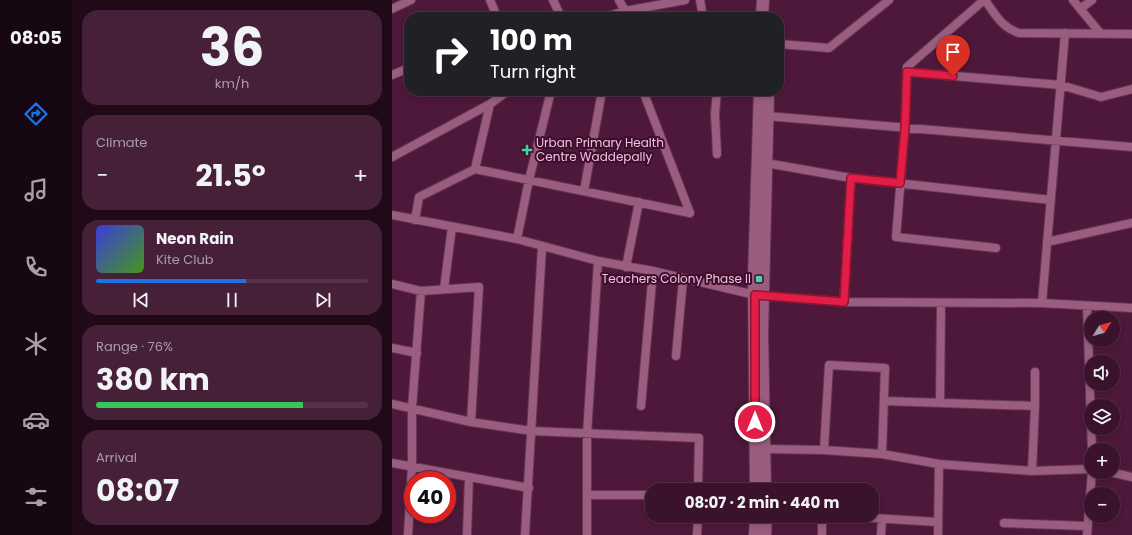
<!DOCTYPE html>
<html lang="en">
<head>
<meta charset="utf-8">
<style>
  :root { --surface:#3a122c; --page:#452038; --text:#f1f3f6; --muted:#ab9ea9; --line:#543248; --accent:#1a73e8 }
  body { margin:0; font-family:Poppins,sans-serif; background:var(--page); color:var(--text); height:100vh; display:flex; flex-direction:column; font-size:15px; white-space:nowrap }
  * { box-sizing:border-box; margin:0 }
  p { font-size:13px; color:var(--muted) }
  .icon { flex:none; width:22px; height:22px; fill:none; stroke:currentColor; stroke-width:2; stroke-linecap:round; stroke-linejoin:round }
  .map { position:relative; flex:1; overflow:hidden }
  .drawer { display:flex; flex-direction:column; gap:10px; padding:10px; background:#200a18; width:320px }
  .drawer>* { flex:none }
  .guide { position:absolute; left:12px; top:12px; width:380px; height:84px; border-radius:16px; box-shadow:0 2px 6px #0003,0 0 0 1px var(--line); background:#202124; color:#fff; overflow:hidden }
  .needle { width:26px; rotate:53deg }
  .tools { position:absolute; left:692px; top:311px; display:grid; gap:8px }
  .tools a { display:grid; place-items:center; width:36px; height:36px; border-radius:50%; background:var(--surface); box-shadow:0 2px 6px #0003,0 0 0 1px var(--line); font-size:20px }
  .speed { position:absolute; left:12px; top:471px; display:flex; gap:8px; font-size:20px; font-weight:700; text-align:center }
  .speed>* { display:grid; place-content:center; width:52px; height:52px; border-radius:50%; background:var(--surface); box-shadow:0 2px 6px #0003,0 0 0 1px var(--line); line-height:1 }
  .speed .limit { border:6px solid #d22; background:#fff; color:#111 }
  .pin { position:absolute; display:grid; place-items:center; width:34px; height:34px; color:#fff; margin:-41px -17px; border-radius:50% 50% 50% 0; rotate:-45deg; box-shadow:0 0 4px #0007 }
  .pin .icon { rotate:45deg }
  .me { position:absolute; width:44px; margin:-22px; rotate:0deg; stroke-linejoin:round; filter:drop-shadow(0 0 3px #0008) }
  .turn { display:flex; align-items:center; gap:14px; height:84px; padding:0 20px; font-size:18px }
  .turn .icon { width:52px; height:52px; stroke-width:2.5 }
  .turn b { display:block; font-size:28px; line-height:34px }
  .big { font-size:30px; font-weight:700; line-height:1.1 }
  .drawer .tile { flex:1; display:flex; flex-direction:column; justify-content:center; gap:6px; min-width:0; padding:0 14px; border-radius:16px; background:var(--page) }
  .drawer .dial { align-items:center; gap:0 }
  .dial b { font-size:52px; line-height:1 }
  .song { display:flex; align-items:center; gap:12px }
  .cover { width:48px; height:48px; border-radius:6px; background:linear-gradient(135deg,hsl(240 70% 55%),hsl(100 70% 35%)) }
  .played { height:4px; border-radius:2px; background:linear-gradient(90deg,var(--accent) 55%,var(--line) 55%) }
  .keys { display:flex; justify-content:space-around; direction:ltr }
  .heat { display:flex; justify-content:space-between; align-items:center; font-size:22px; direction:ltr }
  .charge { height:6px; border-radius:3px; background:linear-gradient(90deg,#34c759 76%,var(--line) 0) }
  .trip { position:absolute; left:253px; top:483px; width:234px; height:40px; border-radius:16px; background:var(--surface); box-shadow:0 2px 6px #0003,0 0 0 1px var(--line); font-weight:700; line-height:40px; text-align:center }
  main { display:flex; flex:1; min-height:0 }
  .dock { display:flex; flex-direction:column; width:72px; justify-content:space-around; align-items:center; background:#170712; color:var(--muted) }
  .dock .icon { width:28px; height:28px }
  .dock .active { color:var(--accent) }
  .dock b { font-size:18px; color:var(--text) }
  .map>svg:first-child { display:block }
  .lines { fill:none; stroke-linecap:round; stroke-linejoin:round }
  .street-casing { stroke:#643754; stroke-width:10 }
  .secondary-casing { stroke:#643754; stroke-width:14 }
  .street { stroke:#9a5d80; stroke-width:8 }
  .secondary { stroke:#9a5d80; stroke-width:12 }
  .route-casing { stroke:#92132f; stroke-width:10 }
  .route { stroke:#e11d48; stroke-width:7 }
  .poi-dot { fill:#44d4a0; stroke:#420c30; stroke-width:1.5 }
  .labels { text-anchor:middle; stroke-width:4; stroke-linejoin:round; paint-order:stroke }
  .poi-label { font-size:12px; fill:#e8c6d8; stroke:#420c30; text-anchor:start }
</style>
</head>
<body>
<main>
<nav class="dock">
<b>08:05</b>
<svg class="icon active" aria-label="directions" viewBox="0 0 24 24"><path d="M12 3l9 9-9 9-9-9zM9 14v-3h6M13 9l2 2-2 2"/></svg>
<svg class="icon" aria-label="music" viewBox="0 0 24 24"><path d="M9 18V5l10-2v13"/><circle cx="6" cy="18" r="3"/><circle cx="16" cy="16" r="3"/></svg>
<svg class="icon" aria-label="phone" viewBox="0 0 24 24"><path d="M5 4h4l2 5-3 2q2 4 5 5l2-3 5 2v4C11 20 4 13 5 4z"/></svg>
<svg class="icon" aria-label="climate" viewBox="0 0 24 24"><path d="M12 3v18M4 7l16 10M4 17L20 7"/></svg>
<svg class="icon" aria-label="car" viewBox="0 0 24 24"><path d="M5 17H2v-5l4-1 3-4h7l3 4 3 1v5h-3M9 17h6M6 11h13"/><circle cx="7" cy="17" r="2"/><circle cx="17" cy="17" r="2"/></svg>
<svg class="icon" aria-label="filters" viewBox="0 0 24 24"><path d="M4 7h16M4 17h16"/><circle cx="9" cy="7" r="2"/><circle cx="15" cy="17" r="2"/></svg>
</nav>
<section class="drawer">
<div class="tile dial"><b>36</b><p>km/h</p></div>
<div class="tile"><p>Climate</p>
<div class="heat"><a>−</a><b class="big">21.5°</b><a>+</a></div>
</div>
<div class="tile">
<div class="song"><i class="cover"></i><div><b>Neon Rain</b><p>Kite Club</p></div></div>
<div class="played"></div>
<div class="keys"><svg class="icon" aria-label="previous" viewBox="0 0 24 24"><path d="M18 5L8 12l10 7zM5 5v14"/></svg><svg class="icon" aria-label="pause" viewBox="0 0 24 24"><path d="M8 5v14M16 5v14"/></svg><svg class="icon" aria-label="next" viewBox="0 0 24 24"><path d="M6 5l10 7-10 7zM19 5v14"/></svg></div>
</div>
<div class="tile"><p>Range · 76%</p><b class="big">380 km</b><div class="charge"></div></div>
<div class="tile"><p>Arrival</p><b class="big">08:07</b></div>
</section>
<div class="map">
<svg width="740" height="535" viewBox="0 0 740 535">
  <rect width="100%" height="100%" fill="#4e183a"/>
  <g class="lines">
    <g class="street-casing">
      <path id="street" d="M98,0L105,17
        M161,0L169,17
        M227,0L233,11
        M308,0L311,17
        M592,0L515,67L513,128L504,237L604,248
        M593,0C603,14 609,27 627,33L740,34
        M681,0L708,33
        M0,9L19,0
        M688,9L700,0
        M213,17L233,11L293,0
        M387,44L437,48L497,0
        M515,72L669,85L709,97L740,89
        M0,75L17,68
        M251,91L298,213
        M325,91L323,114L325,154
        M375,116L740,147
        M0,157L98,104L116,91
        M374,163L459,178L659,200
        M83,169L298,213
        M192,191L210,91
        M0,215L125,239L206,261L261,271L363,295L452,302L650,303L740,308
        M23,220L27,197L83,169L98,104
        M125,239L137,180L159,91
        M655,242L740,223
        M234,267L247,202
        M0,284L29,291L87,287L79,422
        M52,289L60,227
        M452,302L459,178
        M650,303L673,33
        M695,306L700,450
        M0,348L25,353
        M284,356L291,279
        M643,372V406L640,471L699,469
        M492,401L643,406
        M548,403L549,303
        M0,404L79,422L140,431L307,438L306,490
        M249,406L261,271
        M372,449L432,450L437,365L493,368L490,454
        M432,450L490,454L547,464L546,535
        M0,463L137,488
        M547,464L640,471
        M718,472L740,477
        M195,495H260
        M447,516L546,522
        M612,523L695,526
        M16,535L20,466V408L29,291
        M75,535L77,477
        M133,535L150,247
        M195,535V434L206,261
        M305,535L306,516
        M430,535V516
        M489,535L490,519
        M695,535L700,472"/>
    </g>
    <g class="secondary-casing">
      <path id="secondary" d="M370,17L371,0
        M364,490L362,277L368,91
        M373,490L370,333L376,91
        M363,535L364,516
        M373,535L374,516"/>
    </g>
    <use href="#street" class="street"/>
    <use href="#secondary" class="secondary"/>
  </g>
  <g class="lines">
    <g class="route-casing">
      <path id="route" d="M363,422V295L452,302L459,178L508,183L513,128L515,72L561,76"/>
    </g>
    <use href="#route" class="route"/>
  </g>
  <g class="poi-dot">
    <path d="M133 144h4v4h4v4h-4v4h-4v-4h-4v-4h4z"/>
    <rect x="363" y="275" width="8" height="8" rx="2"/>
  </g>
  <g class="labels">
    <g class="poi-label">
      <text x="144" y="147">Urban Primary Health<tspan x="144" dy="14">Centre Waddepally</tspan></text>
      <text x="359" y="283" text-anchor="end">Teachers Colony Phase II</text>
    </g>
  </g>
</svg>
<div class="tools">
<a><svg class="needle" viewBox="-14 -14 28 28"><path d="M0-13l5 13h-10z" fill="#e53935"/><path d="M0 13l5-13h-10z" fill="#ab9ea9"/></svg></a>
<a><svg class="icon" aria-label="sound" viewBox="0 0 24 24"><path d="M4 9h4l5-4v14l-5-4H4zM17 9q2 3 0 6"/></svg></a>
<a><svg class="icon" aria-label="layers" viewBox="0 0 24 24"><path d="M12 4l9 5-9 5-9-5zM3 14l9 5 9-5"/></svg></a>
<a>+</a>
<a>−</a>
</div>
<div class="speed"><div class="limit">40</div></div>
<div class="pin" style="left:561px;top:76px;background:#d93025"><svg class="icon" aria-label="arrive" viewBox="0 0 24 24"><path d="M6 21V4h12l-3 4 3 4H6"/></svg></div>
<svg class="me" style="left:363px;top:422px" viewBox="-20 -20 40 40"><circle r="17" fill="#e11d48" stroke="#fff" stroke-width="3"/><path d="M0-11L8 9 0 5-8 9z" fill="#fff"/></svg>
<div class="trip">08:07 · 2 min · 440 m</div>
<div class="guide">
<div class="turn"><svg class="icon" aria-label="right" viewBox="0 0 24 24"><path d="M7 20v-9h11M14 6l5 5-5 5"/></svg><div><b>100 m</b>Turn right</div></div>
</div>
</div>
</main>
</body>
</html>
